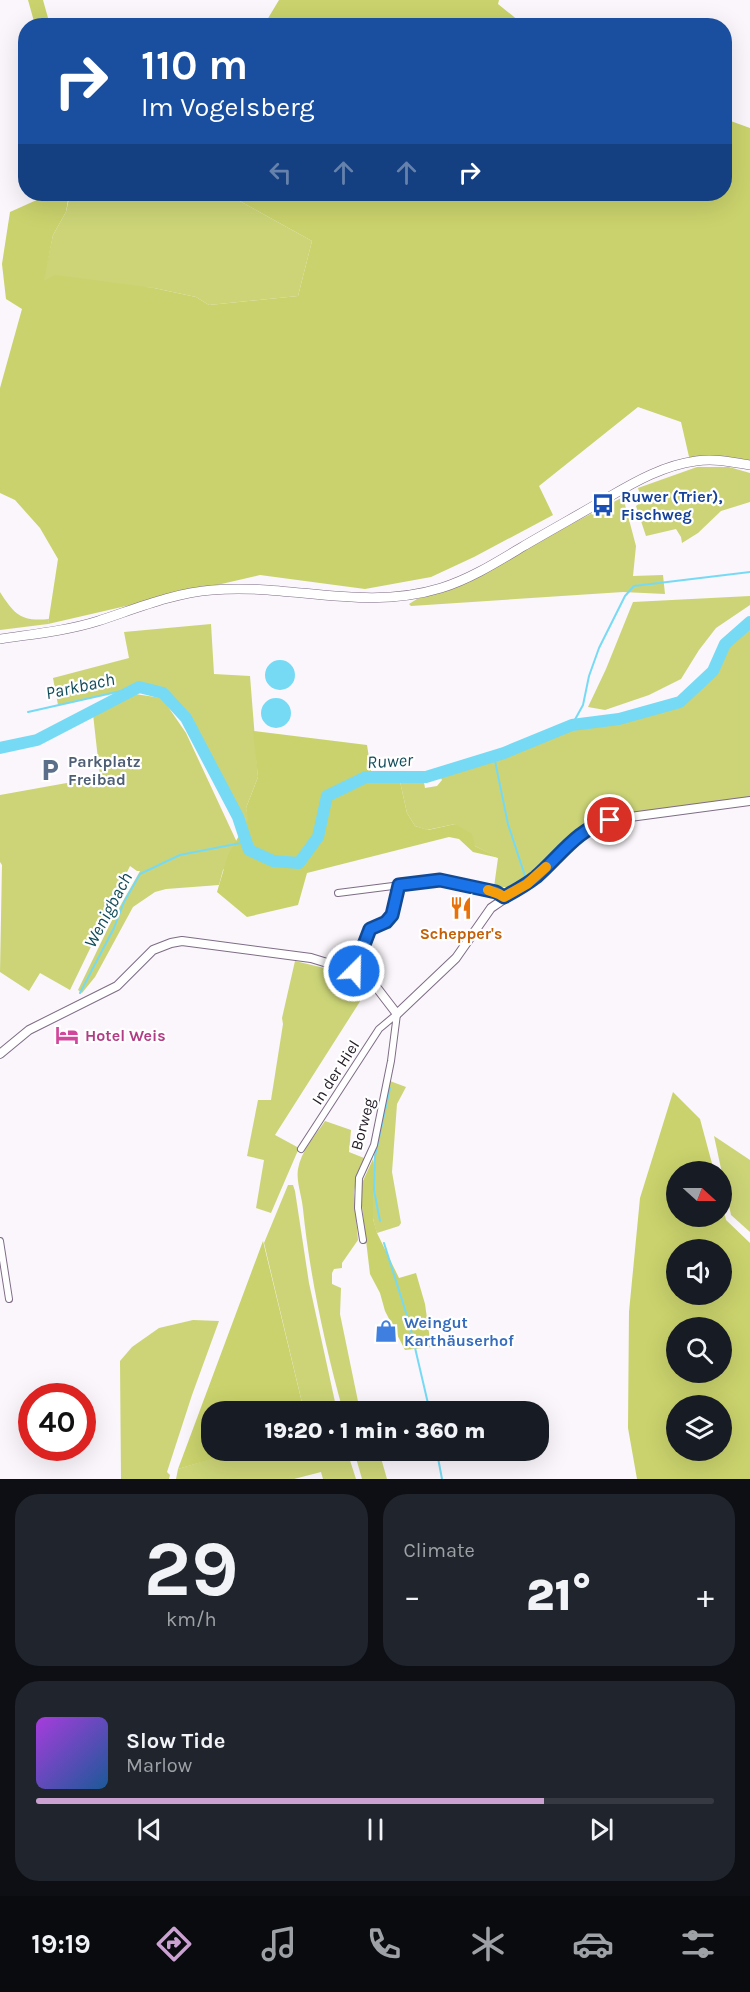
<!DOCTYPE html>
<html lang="en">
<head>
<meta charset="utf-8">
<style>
  :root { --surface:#171b24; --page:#20242c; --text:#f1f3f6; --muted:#9ea1a6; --line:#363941; --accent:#cba1d1 }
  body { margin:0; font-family:Karla,sans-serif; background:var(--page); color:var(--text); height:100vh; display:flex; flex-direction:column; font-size:22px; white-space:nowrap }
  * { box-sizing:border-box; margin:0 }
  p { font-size:20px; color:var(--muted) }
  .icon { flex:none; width:33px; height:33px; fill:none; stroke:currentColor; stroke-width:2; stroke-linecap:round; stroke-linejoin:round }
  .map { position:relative; height:1479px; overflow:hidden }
  .sheet { display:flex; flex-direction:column; gap:15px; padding:15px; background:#0d0f14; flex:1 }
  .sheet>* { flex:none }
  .top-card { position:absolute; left:18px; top:18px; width:714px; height:183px; border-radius:24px; box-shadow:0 6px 24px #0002; background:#1a4fa0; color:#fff; overflow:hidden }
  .needle { width:39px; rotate:111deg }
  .fabs { position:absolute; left:666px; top:1161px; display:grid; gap:12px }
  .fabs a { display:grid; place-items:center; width:66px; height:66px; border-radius:50%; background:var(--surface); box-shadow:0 6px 24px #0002; font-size:30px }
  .speed { position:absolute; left:18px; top:1383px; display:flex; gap:12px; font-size:30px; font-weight:700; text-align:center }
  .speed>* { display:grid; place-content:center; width:78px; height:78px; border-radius:50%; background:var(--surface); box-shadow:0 6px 24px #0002; line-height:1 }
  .speed .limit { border:9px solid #d22; background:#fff; color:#111 }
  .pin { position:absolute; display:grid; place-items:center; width:51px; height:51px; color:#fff; margin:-26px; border:3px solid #fff; border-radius:50%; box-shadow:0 2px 6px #0007 }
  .me { position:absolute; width:66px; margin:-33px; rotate:23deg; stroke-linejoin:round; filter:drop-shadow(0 0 4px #0008) }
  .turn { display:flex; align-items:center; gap:21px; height:126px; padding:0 24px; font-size:27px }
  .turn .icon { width:78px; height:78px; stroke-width:2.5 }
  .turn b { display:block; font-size:42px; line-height:51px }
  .lanes { display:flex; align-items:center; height:57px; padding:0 24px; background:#0003; justify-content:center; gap:30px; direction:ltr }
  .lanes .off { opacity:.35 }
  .big { font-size:45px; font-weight:800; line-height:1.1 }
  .sheet .tile { flex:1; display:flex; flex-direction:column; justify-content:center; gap:9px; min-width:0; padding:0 21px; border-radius:24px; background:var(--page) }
  .sheet .dial { align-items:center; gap:0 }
  .dial b { font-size:78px; line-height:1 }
  .song { display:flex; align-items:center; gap:18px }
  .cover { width:72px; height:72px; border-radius:9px; background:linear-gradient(135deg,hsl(280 70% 55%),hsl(210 70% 35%)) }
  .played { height:6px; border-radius:3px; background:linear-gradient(90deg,var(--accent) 75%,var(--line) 75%) }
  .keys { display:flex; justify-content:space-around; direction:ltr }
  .heat { display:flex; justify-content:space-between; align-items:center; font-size:33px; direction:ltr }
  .sheet .tiles { flex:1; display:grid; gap:15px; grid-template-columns:1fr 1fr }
  .tile:last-child { grid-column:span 2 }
  .trip { position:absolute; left:201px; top:1401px; width:348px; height:60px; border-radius:24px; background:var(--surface); box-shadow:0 6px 24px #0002; font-weight:800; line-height:60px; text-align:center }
  .dock { display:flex; height:96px; justify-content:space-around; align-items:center; background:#090b0e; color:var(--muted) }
  .dock .icon { width:42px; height:42px }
  .dock .active { color:var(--accent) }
  .dock b { font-size:27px; color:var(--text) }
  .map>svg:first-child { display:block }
  .green { fill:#ccd477 }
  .forest { fill:#c9d26c; fill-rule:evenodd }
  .water { fill:#76daf5 }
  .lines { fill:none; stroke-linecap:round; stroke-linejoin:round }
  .stream { stroke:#76daf5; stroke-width:2 }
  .river { stroke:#76daf5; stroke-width:12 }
  .minor-casing { stroke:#7d6c85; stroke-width:8 }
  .tertiary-casing { stroke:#7d6c85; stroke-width:10 }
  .secondary-casing { stroke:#7d6c85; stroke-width:10 }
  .minor { stroke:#fff; stroke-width:6 }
  .tertiary { stroke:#fff; stroke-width:8 }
  .secondary { stroke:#fff; stroke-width:9 }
  .route-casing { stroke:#114b97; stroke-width:15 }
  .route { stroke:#1a73e8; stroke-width:10 }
  .slow { stroke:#f59e0b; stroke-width:10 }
  .labels { text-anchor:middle; stroke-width:4.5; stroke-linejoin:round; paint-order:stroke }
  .transit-label { font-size:16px; font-weight:bold; fill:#164399; stroke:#fff; text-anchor:start }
  .service-label { font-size:16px; font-weight:bold; fill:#4e5e75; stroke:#fff; text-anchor:start }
  .food-label { font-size:16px; font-weight:bold; fill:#c56008; stroke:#fff }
  .hotel-label { font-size:16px; font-weight:bold; fill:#b23c85; stroke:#fff; text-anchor:start }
  .street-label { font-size:16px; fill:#221b25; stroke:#fff }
  .shop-label { font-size:16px; font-weight:bold; fill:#366cbe; stroke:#fff; text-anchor:start }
  .water-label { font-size:18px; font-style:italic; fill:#114c5a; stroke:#fff }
</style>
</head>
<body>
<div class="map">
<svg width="750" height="1479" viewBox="0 0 750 1479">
  <rect width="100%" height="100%" fill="#faf6fb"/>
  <path class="green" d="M70,194H227L312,241L298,296L209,305L196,297L154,288L43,281L53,235L66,212Z
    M697,467H729L750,473V502L721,511L698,533L682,543L681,537L676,529L646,536L636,506L642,501L638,488Z
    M623,497L636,546L633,576L663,575L665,594L623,592L411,606L409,604L417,599L446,590Z
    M0,592C14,614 21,622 49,619L48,624L0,630Z
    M750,596V605L716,628L699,650L681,679L649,695L605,710L588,707L606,669L633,602Z
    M750,622V797L595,820L572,835L543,864L514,887H494L498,858L475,846L455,824L427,830L415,826L407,813L399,777H423L425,788L437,786L442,780L438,773L494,756L572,725L619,719L680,702L713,671L725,644Z
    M211,624L214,674L250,676L258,777L246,808L249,820L242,830L238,817L186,718L163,693L138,687L58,705L53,678L129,658L124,632Z
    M135,694L162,698L186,733L241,851L223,870L219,885L166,889L155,892L133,907L95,977L82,993L78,990L110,924L140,871H137L130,866L70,990L40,973L29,991L0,972L2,865L0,862V795L100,777L93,714Z
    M295,961L345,973L366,992L275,1135L299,1148L271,1213L256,1208L264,1160L247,1156L258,1100H271L283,1024L282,1018Z
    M390,1081L406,1087L397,1104L392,1172L401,1223L399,1226L377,1233C361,1189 381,1125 390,1081Z
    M325,1121L351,1130L349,1152L364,1158L357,1174L354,1193L358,1240L342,1263V1268L334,1269L332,1273V1284L341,1288L340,1314L360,1411H343C325,1346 310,1277 303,1209C302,1196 296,1182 298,1169C301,1151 315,1136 325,1121Z
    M714,1136L750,1160V1232L731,1215Z
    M288,1185H293L295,1191L309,1283L337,1411H304L264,1243Z
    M193,1320L219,1321L192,1395L167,1472L170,1475L169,1479H121L120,1361L132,1347L159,1328Z
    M240,1450L347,1451L356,1479H323L321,1472L294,1479H176L178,1469Z
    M354,1451H379L387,1479H362Z"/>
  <path class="forest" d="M28,0H43L50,25H35Z
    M279,0H499L498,4L524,25H264Z
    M725,119L750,128V465L690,461L681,422L638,407L539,486L553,515L474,557L431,577L365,589L260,575L48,624L58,559L40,528L15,500L0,493V388L22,309L6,299L2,264L10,212L50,194H69L66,212L53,235L44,281L55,275L154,288L196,297L209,305L298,296L312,241L227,194H724Z
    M253,731L367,745L372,777H399L407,813L415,826L428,830L455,824L472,834L475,846L499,858L473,852L459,839L449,837L307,873L298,905L247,917L217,892L228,855L248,820L246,808L258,777Z
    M673,1092L700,1119L714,1171L676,1172V1216H722V1203L726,1220L750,1243V1479H637L628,1428L629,1312L640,1198ZM676,1250H722V1294H676ZM676,1328H722V1372H676ZM676,1406H722V1450H676Z
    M373,1159V1219L377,1233L399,1278L416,1273L425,1304L431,1347L405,1350L385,1311L380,1293L370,1274L361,1198L362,1183Z
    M263,1241L304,1411L212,1412V1450L240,1451L178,1469Z"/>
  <path class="water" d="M265 675a15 15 0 1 1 30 0a15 15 0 1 1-30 0Z
    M261 713a15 15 0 1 1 30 0a15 15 0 1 1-30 0Z"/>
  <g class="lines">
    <path class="stream" d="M28,712L139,687
      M572,725L583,705L589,676L599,648L625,596L634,586L750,572
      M494,756L508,824L525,876
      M80,993L114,928L124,902L140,874L180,855L246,842
      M380,1221L374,1190L375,1156L390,1088
      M384,1243L409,1322L430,1412
      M438,1458L442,1479"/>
    <path class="river" d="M0,748L37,740L139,687L163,693L186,718L238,817L249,850L273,861L299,863L318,837L327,796L366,777H426L504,753L572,725L619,719L680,702L713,671L725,644L750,622"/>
    <g class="minor-casing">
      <path id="minor" d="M338,893L440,880L497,892L504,897
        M350,970L354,961L362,950L370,929L386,922L392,915L399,885
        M301,1149L379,1029L397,1014
        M363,1240L358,1208L359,1178L374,1145L391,1061L397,1014
        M0,1241L9,1299"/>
    </g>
    <g class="tertiary-casing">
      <path id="tertiary" d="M0,1054L29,1030L117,986L153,950L171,943L182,941L311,958L350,970L377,988L397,1014L456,958L491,908L535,878L572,841L590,827L603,822L630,817L750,801"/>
    </g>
    <g class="secondary-casing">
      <path id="secondary" d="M0,639C33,634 66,631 98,621C135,609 173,593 212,590C290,583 363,612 441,588C470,579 497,562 522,547C551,530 580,514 609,497C636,481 665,465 696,461C714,458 732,462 750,465"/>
    </g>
    <use href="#minor" class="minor"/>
    <use href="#tertiary" class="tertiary"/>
    <use href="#secondary" class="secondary"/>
  </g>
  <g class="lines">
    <g class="route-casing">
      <path id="route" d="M354,971L350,969L354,961L362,950L370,929L386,922L392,915L399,885L440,880L496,892L504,897C515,891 526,885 536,877C560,856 578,828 610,820"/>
    </g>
    <use href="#route" class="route"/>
    <path class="slow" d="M488,890L499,894L504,897L527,884L546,867"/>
  </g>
  <defs>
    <g id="bus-bare" transform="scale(1.8)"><path d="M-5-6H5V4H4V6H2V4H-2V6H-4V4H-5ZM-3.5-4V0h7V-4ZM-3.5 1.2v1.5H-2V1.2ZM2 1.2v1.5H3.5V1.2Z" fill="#1a4fb4" stroke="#fff" stroke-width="2.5" paint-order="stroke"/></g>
    <g id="parking-bare" transform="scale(1.8)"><path d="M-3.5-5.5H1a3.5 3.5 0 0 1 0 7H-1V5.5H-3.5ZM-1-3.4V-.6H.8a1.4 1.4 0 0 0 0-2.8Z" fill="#5c6f8a" stroke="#fff" stroke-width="2.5" paint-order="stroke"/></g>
    <g id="restaurant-bare" transform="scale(1.8)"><path d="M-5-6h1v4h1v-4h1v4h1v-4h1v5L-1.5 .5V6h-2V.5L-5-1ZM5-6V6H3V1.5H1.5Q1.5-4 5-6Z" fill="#e8710a" stroke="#fff" stroke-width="2.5" paint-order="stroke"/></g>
    <g id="hotel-bare" transform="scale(1.8)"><path d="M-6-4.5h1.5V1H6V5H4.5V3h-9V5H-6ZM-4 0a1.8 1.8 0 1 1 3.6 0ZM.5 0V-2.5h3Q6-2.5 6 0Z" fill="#d1479c" stroke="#fff" stroke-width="2.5" paint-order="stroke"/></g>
    <g id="shop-bare" transform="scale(1.8)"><path d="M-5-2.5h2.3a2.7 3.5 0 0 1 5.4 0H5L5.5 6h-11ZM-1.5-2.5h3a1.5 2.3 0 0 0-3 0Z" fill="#3f7fe0" stroke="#fff" stroke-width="2.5" paint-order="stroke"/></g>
  </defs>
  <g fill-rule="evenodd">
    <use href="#bus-bare" x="603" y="505"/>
    <use href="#parking-bare" x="50" y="770"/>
    <use href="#restaurant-bare" x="461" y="908"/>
    <use href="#hotel-bare" x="67" y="1035"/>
    <use href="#shop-bare" x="386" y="1331"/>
  </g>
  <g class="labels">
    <g class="transit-label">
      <text x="621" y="502">Ruwer (Trier),<tspan x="621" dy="18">Fischweg</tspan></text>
    </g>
    <g class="service-label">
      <text x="68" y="767">Parkplatz<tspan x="68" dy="18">Freibad</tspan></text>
    </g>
    <g class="food-label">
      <text x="461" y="939">Schepper's</text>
    </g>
    <g class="hotel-label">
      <text x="85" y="1041">Hotel Weis</text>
    </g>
    <g class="street-label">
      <text transform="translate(335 1072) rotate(-57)" y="6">In der Hiel</text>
      <text transform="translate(362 1124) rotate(-75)" y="6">Borweg</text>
    </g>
    <g class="shop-label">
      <text x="404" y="1328">Weingut<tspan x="404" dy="18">Karthäuserhof</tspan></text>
    </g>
    <g class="water-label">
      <text transform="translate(80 686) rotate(-12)" y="6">Parkbach</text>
      <text transform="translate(390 761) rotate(-3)" y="6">Ruwer</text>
      <text transform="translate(108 910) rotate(-62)" y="6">Wenigbach</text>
    </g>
  </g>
</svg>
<div class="fabs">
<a><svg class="needle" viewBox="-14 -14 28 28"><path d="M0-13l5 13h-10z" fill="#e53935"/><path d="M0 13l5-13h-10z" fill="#9ea1a6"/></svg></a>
<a><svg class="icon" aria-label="sound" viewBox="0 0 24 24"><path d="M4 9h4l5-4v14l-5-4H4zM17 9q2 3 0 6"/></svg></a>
<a><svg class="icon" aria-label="search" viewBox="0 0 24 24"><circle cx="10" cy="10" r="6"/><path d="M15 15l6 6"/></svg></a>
<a><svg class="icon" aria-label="layers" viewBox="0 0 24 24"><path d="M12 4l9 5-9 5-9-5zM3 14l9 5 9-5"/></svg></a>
</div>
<div class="speed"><div class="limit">40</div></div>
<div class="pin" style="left:610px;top:820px;background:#d93025"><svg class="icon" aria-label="arrive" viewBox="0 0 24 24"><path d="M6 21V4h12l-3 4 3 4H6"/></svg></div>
<svg class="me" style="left:354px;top:971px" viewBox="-20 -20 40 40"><circle r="17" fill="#1a73e8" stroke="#fff" stroke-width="3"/><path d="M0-11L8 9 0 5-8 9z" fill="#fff"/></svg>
<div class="trip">19:20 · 1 min · 360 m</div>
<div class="top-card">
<div class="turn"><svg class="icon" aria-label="right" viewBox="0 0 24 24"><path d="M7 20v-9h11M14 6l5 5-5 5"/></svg><div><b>110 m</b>Im Vogelsberg</div></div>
<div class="lanes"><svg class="icon off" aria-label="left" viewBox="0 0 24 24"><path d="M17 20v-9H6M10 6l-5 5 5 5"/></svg><svg class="icon off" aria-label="ahead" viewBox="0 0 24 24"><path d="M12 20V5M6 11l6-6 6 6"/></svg><svg class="icon off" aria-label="ahead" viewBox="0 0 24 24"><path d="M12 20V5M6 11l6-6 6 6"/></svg><svg class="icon" aria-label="right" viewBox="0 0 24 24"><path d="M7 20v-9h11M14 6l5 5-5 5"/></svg></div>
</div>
</div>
<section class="sheet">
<div class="tiles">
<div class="tile dial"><b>29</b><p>km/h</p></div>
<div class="tile"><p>Climate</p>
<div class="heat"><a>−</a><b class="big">21°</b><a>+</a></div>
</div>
<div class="tile">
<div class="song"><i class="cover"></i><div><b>Slow Tide</b><p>Marlow</p></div></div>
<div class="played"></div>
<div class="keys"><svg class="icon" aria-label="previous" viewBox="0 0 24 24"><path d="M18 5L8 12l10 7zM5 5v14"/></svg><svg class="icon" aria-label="pause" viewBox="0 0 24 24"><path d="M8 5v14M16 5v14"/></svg><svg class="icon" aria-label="next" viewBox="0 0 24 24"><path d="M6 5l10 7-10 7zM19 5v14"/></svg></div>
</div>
</div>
</section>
<nav class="dock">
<b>19:19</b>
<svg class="icon active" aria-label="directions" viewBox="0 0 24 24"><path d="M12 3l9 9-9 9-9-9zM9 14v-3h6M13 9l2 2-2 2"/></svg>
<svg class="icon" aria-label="music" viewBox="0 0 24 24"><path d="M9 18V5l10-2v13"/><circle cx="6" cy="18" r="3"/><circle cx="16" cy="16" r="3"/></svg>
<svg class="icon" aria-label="phone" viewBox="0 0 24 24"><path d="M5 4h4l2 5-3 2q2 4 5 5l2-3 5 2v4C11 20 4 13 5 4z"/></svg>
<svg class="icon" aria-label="climate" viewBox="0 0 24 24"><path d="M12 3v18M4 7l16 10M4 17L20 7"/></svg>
<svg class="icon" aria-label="car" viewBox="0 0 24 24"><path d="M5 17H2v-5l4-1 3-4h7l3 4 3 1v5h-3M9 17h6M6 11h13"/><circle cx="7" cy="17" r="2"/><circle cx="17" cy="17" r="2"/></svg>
<svg class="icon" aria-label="filters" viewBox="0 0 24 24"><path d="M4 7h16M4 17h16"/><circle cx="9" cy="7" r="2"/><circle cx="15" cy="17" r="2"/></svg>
</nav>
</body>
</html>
